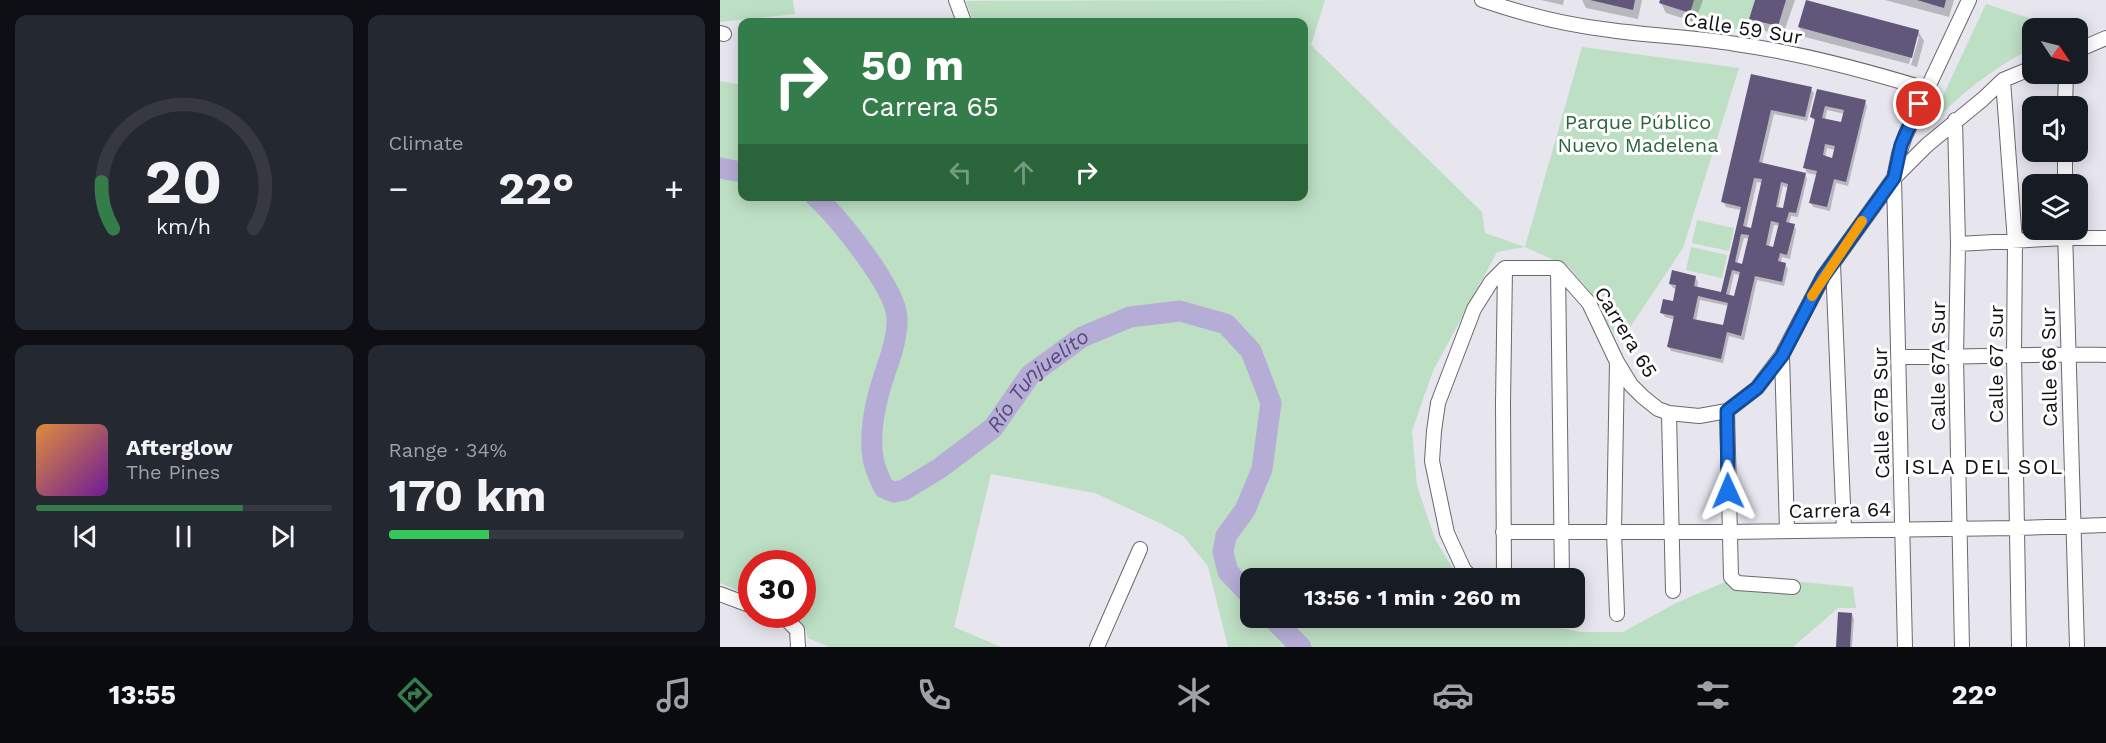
<!DOCTYPE html>
<html lang="en">
<head>
<meta charset="utf-8">
<style>
  :root { --surface:#171b24; --page:#242831; --text:#f1f3f6; --muted:#9ea1a6; --line:#363941; --accent:#347d4a }
  body { margin:0; font-family:"Work Sans",sans-serif; background:var(--page); color:var(--text); height:100vh; display:flex; flex-direction:column; font-size:22px; white-space:nowrap }
  * { box-sizing:border-box; margin:0 }
  p { font-size:20px; color:var(--muted) }
  .icon { flex:none; width:33px; height:33px; fill:none; stroke:currentColor; stroke-width:2; stroke-linecap:round; stroke-linejoin:round }
  .map { position:relative; flex:1; overflow:hidden }
  .panel { display:flex; flex-direction:column; gap:15px; padding:15px; background:#0d0f14; width:720px }
  .panel>* { flex:none }
  .top-card { position:absolute; left:18px; top:18px; width:570px; height:183px; border-radius:12px; box-shadow:0 3px 15px #0003; background:#347d4a; color:#fff; overflow:hidden }
  .needle { width:39px; rotate:125deg }
  .tools { position:absolute; left:1302px; top:18px; display:grid; gap:12px }
  .tools a { display:grid; place-items:center; width:66px; height:66px; border-radius:12px; background:var(--surface); box-shadow:0 3px 15px #0003; font-size:30px }
  .speed { position:absolute; left:18px; top:550px; display:flex; gap:12px; font-size:30px; font-weight:700; text-align:center }
  .speed>* { display:grid; place-content:center; width:78px; height:78px; border-radius:50%; background:var(--surface); box-shadow:0 3px 15px #0003; line-height:1 }
  .speed .limit { border:9px solid #d22; background:#fff; color:#111 }
  .pin { position:absolute; display:grid; place-items:center; width:51px; height:51px; color:#fff; margin:-26px; border:3px solid #fff; border-radius:50%; box-shadow:0 2px 6px #0007 }
  .me { position:absolute; width:66px; margin:-33px; rotate:359deg; stroke-linejoin:round; filter:drop-shadow(0 0 4px #0008) }
  .turn { display:flex; align-items:center; gap:21px; height:126px; padding:0 24px; font-size:27px }
  .turn .icon { width:78px; height:78px; stroke-width:2.5 }
  .turn b { display:block; font-size:42px; line-height:51px }
  .lanes { display:flex; align-items:center; height:57px; padding:0 24px; background:#0003; justify-content:center; gap:30px; direction:ltr }
  .lanes .off { opacity:.35 }
  .big { font-size:45px; font-weight:700; line-height:1.1 }
  .panel .tile { flex:1; display:flex; flex-direction:column; justify-content:center; gap:9px; min-width:0; padding:0 21px; border-radius:12px; background:var(--page) }
  .panel .dial { align-items:center; gap:0 }
  .dial svg { height:156px; overflow:visible; fill:none; stroke:var(--line); stroke-width:7; stroke-linecap:round; text-anchor:middle }
  .dial text { fill:var(--text); stroke:none }
  .song { display:flex; align-items:center; gap:18px }
  .cover { width:72px; height:72px; border-radius:9px; background:linear-gradient(135deg,hsl(30 70% 55%),hsl(280 70% 35%)) }
  .played { height:6px; border-radius:3px; background:linear-gradient(90deg,var(--accent) 70%,var(--line) 70%) }
  .keys { display:flex; justify-content:space-around; direction:ltr }
  .heat { display:flex; justify-content:space-between; align-items:center; font-size:33px; direction:ltr }
  .charge { height:9px; border-radius:4px; background:linear-gradient(90deg,#34c759 34%,var(--line) 0) }
  .panel .tiles { flex:1; display:grid; gap:15px; grid-template-columns:repeat(2,1fr) }
  .trip { position:absolute; left:520px; top:568px; width:345px; height:60px; border-radius:12px; background:var(--surface); box-shadow:0 3px 15px #0003; font-weight:700; line-height:60px; text-align:center }
  .dock { display:flex; height:96px; justify-content:space-around; align-items:center; background:#090b0e; color:var(--muted) }
  .dock .icon { width:42px; height:42px }
  .dock .active { color:var(--accent) }
  .dock b { font-size:27px; color:var(--text) }
  main { display:flex; flex:1; min-height:0 }
  .map>svg:first-child { display:block }
  .green { fill:#bddfc4 }
  .shadow { fill:#0003; fill-rule:evenodd }
  .lines { fill:none; stroke-linecap:round; stroke-linejoin:round }
  .river { stroke:#b6add6; stroke-width:21 }
  .building { fill:#60577b; fill-rule:evenodd }
  .minor-casing { stroke:#6a686f; stroke-width:16 }
  .minor { stroke:#fff; stroke-width:14 }
  .route-casing { stroke:#114b97; stroke-width:15 }
  .route { stroke:#1a73e8; stroke-width:10 }
  .slow { stroke:#f59e0b; stroke-width:10 }
  .labels { text-anchor:middle; stroke-width:6; stroke-linejoin:round; paint-order:stroke }
  .street-label { font-size:20px; fill:#101012; stroke:#fff }
  .park-label { font-size:20px; fill:#2b643c; stroke:#fff }
  .water-label { font-size:21px; font-style:italic; fill:#57487e; stroke:#fff }
  .neighbourhood-label { font-size:21px; letter-spacing:1.5px; fill:#101012; stroke:#fff }
</style>
</head>
<body>
<main>
<section class="panel">
<div class="tiles">
<div class="tile dial"><svg viewBox="0 0 100 80">
<path d="M14 69A42 42 0 1 1 86 69"/>
<path d="M14 69A42 42 0 0 1 8 45" stroke="#347d4a"/>
<text x="50" y="56" font-size="32" font-weight="700">20</text>
<text x="50" y="72" font-size="11">km/h</text>
</svg></div>
<div class="tile"><p>Climate</p>
<div class="heat"><a>−</a><b class="big">22°</b><a>+</a></div>
</div>
<div class="tile">
<div class="song"><i class="cover"></i><div><b>Afterglow</b><p>The Pines</p></div></div>
<div class="played"></div>
<div class="keys"><svg class="icon" aria-label="previous" viewBox="0 0 24 24"><path d="M18 5L8 12l10 7zM5 5v14"/></svg><svg class="icon" aria-label="pause" viewBox="0 0 24 24"><path d="M8 5v14M16 5v14"/></svg><svg class="icon" aria-label="next" viewBox="0 0 24 24"><path d="M6 5l10 7-10 7zM19 5v14"/></svg></div>
</div>
<div class="tile"><p>Range · 34%</p><b class="big">170 km</b><div class="charge"></div></div>
</div>
</section>
<div class="map">
<svg width="1386" height="647" viewBox="0 0 1386 647">
  <rect width="100%" height="100%" fill="#e7e5ed"/>
  <path class="green" d="M0,0H73L75,14L0,22Z
    M605,0L591,45L762,212L765,233L805,247L862,47L1019,68L963,248L901,341L883,318L869,290L849,267L805,247L777,252L713,371L692,431L697,486L715,539L739,579H531V618H796L860,632H903L956,603L1019,576L1133,587L1136,608H1118L1073,647H508L488,566L463,536L440,523L375,493L271,474L234,627L281,647H109L88,638L85,627L73,615H82V564H32L31,596L0,583V81L22,85V196H584V22H254L246,1Z
    M974,0H1035L1025,30L967,22Z
    M1266,4L1340,28H1312V48C1272,69 1237,95 1207,130Z
    M977,220L1014,228L1009,251L972,243Z
    M971,247L1007,255L1002,278L966,270Z"/>
  <path class="shadow" d="M821,0H844L843,5Z
    M862,0H922L918,19L866,8Z
    M942,0H983L975,22L946,13L941,3Z
    M1036,0H1075L1063,35L1036,29L1030,19Z
    M1165,0H1234L1229,17Z
    M1079,27L1198,31L1204,41L1197,67L1191,65L1199,37H1196L1189,64L1085,37Z
    M1032,75L1091,89L1094,93L1087,121L1054,114L1042,164L1085,174L1087,179L1078,217L1071,216L1069,224L1074,225L1076,230L1070,259L1062,257L1061,263L1065,264L1068,269L1064,286L1037,280L1024,340L1009,336L1003,363L951,351L949,347L955,320L945,317L942,313L954,302L957,289L953,288L950,284L975,277L978,282L977,289L1002,294L1021,210L1006,207L1003,202ZM1037,182L1043,183L1032,230L1026,229ZM1063,186L1069,188L1064,210L1058,209ZM1054,225L1060,226L1055,249L1049,247ZM1024,238L1030,239L1024,265L1017,264ZM1014,274L1020,275L1015,298L1009,296ZM980,300L1009,306L1004,327L976,321Z
    M1098,91L1145,102L1147,106L1128,186L1116,183L1110,211L1093,207L1091,203L1097,175L1087,173L1085,168L1096,122L1091,117ZM1107,110L1125,114L1123,123L1105,120ZM1107,148L1115,150L1113,159L1105,158Z
    M1132,614L1134,619L1132,647H1117Z"/>
  <g class="lines">
    <g class="river">
      <path d="M0,168L22,172"/>
      <path id="s1" d="M95,196C118,217 175,287 177,317C178,337 170,358 164,376C156,400 149,432 153,458C154,468 160,479 164,488L174,492L184,490L220,468L273,428L310,375L362,337L410,317L460,311L506,324L531,351L551,403L542,469L525,510L506,536L503,552L508,572L531,596"/>
      <path d="M552,618L581,647"/>
    </g>
  </g>
  <path class="building" d="M870,0H915L913,10Z
    M940,0H974L970,13L939,3Z
    M1035,0H1066L1058,26L1029,19Z
    M1086,0L1199,30L1192,58L1078,27Z
    M1197,0H1226L1224,8Z
    M1031,74L1092,87L1085,117L1051,110L1039,162L1086,173L1076,213L1069,212L1066,222L1075,224L1067,255L1060,253L1058,261L1066,263L1062,282L1035,276L1021,336L1007,332L1001,359L947,347L954,316L940,313L943,299L953,301L956,285L949,284L952,270L976,276L974,286L1001,292L1021,207L1001,202ZM1034,178L1042,179L1031,228L1023,226ZM1061,182L1068,184L1063,208L1056,207ZM1051,221L1059,223L1053,247L1046,245ZM1021,234L1029,235L1022,264L1015,262ZM1012,270L1020,272L1014,296L1006,294ZM978,296L1008,303L1003,325L973,319Z
    M1097,89L1146,100L1126,182L1114,179L1107,207L1089,203L1097,171L1083,168L1095,119L1090,117ZM1105,106L1124,110L1121,122L1102,118ZM1105,144L1115,146L1112,158L1103,155Z
    M1118,612L1132,613L1130,647H1116Z"/>
  <g class="lines">
    <g class="minor-casing">
      <path id="minor" d="M236,0L244,22
        M762,0C803,14 846,25 890,30C932,36 974,37 1016,44C1081,53 1144,70 1206,89
        M0,33L4,34
        M1358,50L1386,38
        M1283,80L1295,242L1294,355L1299,647
        M1345,106L1346,74
        M1235,120L1238,244L1236,358L1242,647
        M1345,184V152
        M1345,230L1357,647
        M1238,244L1345,238H1386
        M1113,264L1124,529
        M838,268L869,303L897,362L911,385L923,397L938,409L949,413L979,416L1007,411L1037,388L1062,355L1103,277L1174,178L1207,145L1263,99L1283,80L1312,68
        M838,268L842,579
        M1062,355L1067,530
        M1180,357C1249,358 1317,353 1386,355
        M1007,411L1011,577L1017,583L1073,587
        M949,413L953,591
        M783,532H1009L1297,528L1386,525
        M756,579L749,575L744,570L727,533L712,461L714,431L718,403L754,309L771,282L785,268H838
        M781,579L784,576L783,403L785,268
        M0,594L32,606
        M897,614L894,532L897,362
        M54,615L68,621L77,630L78,647
        M377,647L420,549
        M1185,647L1174,178L1179,154L1185,136L1249,0"/>
    </g>
    <use href="#minor" class="minor"/>
  </g>
  <g class="lines">
    <g class="route-casing">
      <path id="route" d="M1008,491L1007,411L1037,388L1062,356L1103,277L1174,178L1181,145L1199,104"/>
    </g>
    <use href="#route" class="route"/>
    <path class="slow" d="M1092,296L1142,221"/>
  </g>
  <g class="labels">
    <g class="street-label">
      <text transform="translate(1023 28) rotate(9)" y="7">Calle 59 Sur</text>
      <text transform="translate(906 332) rotate(59)" y="7">Carrera 65</text>
      <text transform="translate(1276 364) rotate(-90)" y="7">Calle 67 Sur</text>
      <text transform="translate(1218 366) rotate(-90)" y="7">Calle 67A Sur</text>
      <text transform="translate(1329 367) rotate(-91)" y="7">Calle 66 Sur</text>
      <text transform="translate(1161 413) rotate(-91)" y="7">Calle 67B Sur</text>
      <text transform="translate(1120 510) rotate(-1)" y="7">Carrera 64</text>
    </g>
    <g class="park-label">
      <text x="918" y="129">Parque Público<tspan x="918" dy="23">Nuevo Madelena</tspan></text>
    </g>
    <g class="water-label">
      <text dy="7" stroke="none"><textPath href="#s1" startOffset="520">Río Tunjuelito</textPath></text>
    </g>
    <g class="neighbourhood-label">
      <text x="1264" y="474">ISLA DEL SOL</text>
    </g>
  </g>
</svg>
<div class="tools">
<a><svg class="needle" viewBox="-14 -14 28 28"><path d="M0-13l5 13h-10z" fill="#e53935"/><path d="M0 13l5-13h-10z" fill="#9ea1a6"/></svg></a>
<a><svg class="icon" aria-label="sound" viewBox="0 0 24 24"><path d="M4 9h4l5-4v14l-5-4H4zM17 9q2 3 0 6"/></svg></a>
<a><svg class="icon" aria-label="layers" viewBox="0 0 24 24"><path d="M12 4l9 5-9 5-9-5zM3 14l9 5 9-5"/></svg></a>
</div>
<div class="speed"><div class="limit">30</div></div>
<div class="pin" style="left:1199px;top:104px;background:#d93025"><svg class="icon" aria-label="arrive" viewBox="0 0 24 24"><path d="M6 21V4h12l-3 4 3 4H6"/></svg></div>
<svg class="me" style="left:1008px;top:491px" viewBox="-20 -20 40 40"><path d="M0-17L14 15 0 8-14 15z" fill="#1a73e8" stroke="#fff" stroke-width="4"/></svg>
<div class="trip">13:56 · 1 min · 260 m</div>
<div class="top-card">
<div class="turn"><svg class="icon" aria-label="right" viewBox="0 0 24 24"><path d="M7 20v-9h11M14 6l5 5-5 5"/></svg><div><b>50 m</b>Carrera 65</div></div>
<div class="lanes"><svg class="icon off" aria-label="left" viewBox="0 0 24 24"><path d="M17 20v-9H6M10 6l-5 5 5 5"/></svg><svg class="icon off" aria-label="ahead" viewBox="0 0 24 24"><path d="M12 20V5M6 11l6-6 6 6"/></svg><svg class="icon" aria-label="right" viewBox="0 0 24 24"><path d="M7 20v-9h11M14 6l5 5-5 5"/></svg></div>
</div>
</div>
</main>
<nav class="dock">
<b>13:55</b>
<svg class="icon active" aria-label="directions" viewBox="0 0 24 24"><path d="M12 3l9 9-9 9-9-9zM9 14v-3h6M13 9l2 2-2 2"/></svg>
<svg class="icon" aria-label="music" viewBox="0 0 24 24"><path d="M9 18V5l10-2v13"/><circle cx="6" cy="18" r="3"/><circle cx="16" cy="16" r="3"/></svg>
<svg class="icon" aria-label="phone" viewBox="0 0 24 24"><path d="M5 4h4l2 5-3 2q2 4 5 5l2-3 5 2v4C11 20 4 13 5 4z"/></svg>
<svg class="icon" aria-label="climate" viewBox="0 0 24 24"><path d="M12 3v18M4 7l16 10M4 17L20 7"/></svg>
<svg class="icon" aria-label="car" viewBox="0 0 24 24"><path d="M5 17H2v-5l4-1 3-4h7l3 4 3 1v5h-3M9 17h6M6 11h13"/><circle cx="7" cy="17" r="2"/><circle cx="17" cy="17" r="2"/></svg>
<svg class="icon" aria-label="filters" viewBox="0 0 24 24"><path d="M4 7h16M4 17h16"/><circle cx="9" cy="7" r="2"/><circle cx="15" cy="17" r="2"/></svg>
<b>22°</b>
</nav>
</body>
</html>
